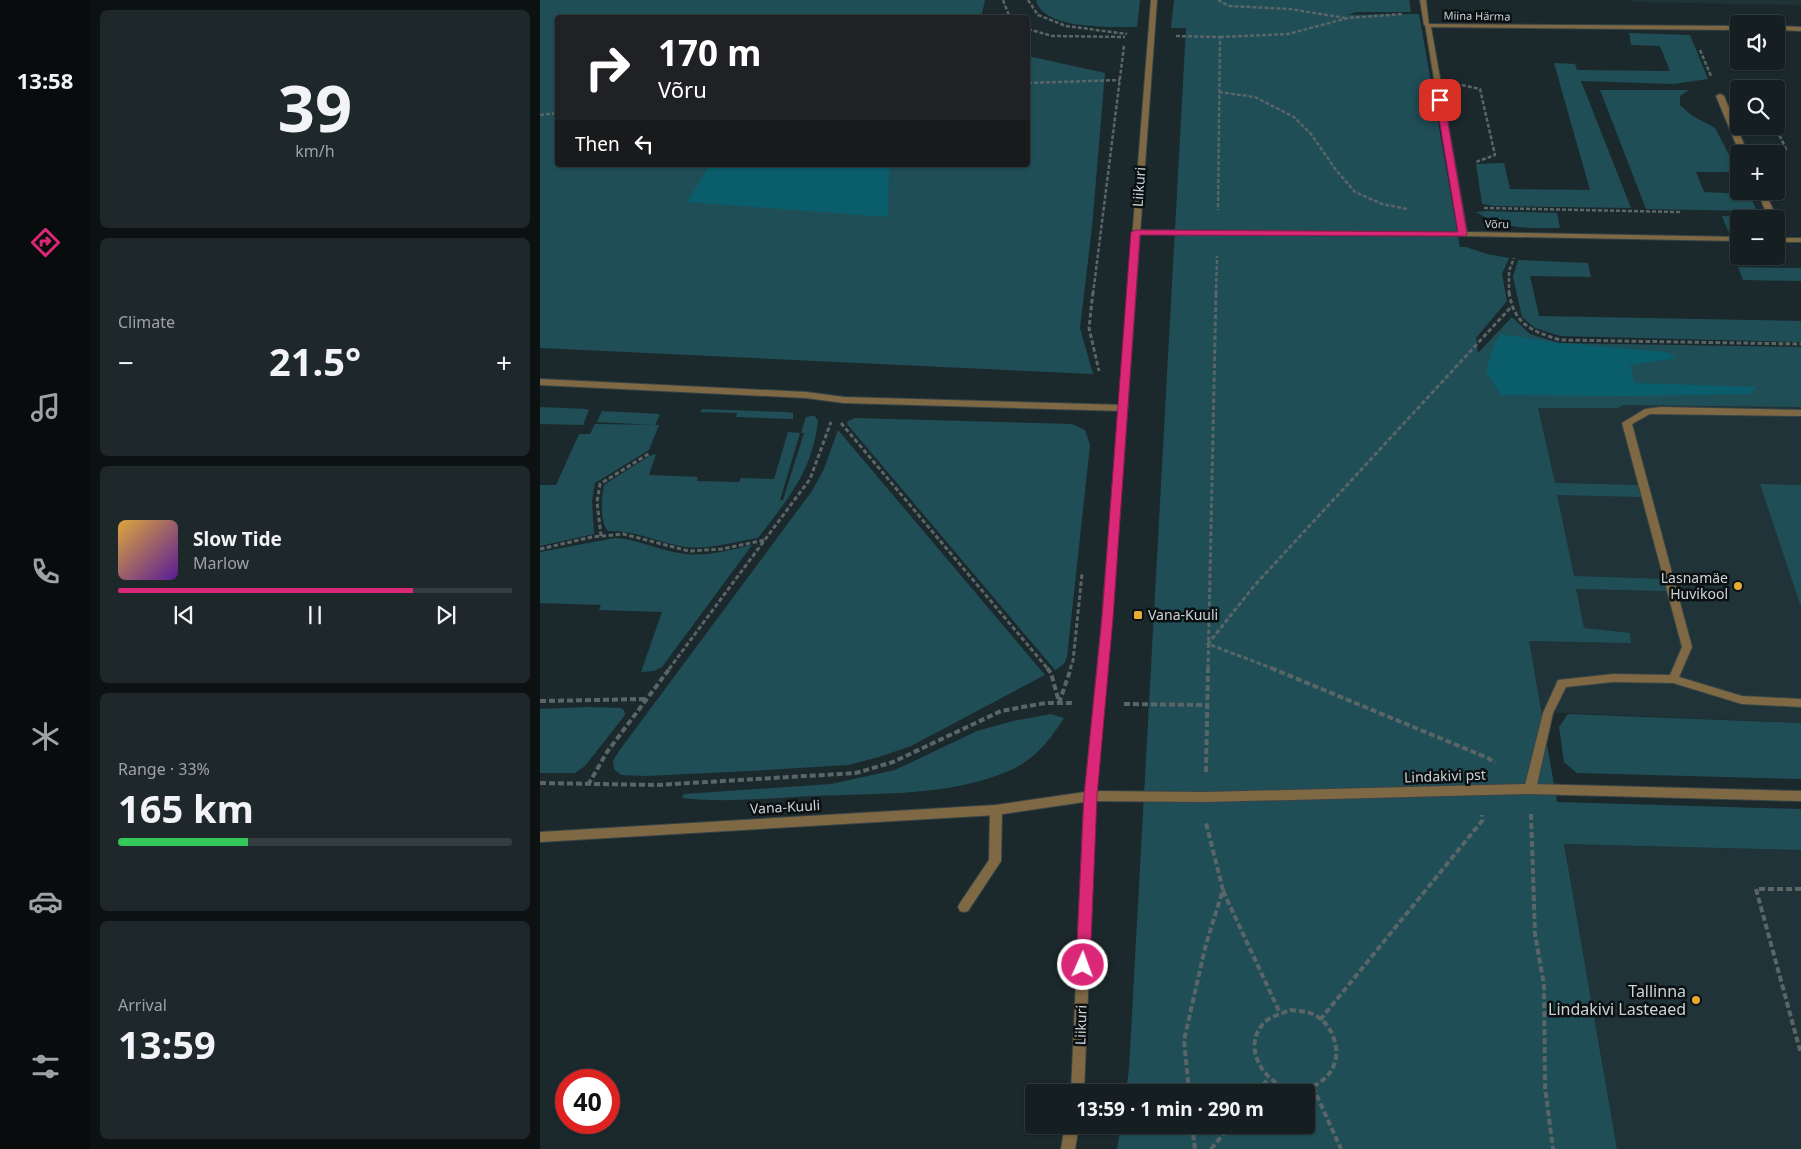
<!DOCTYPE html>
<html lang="en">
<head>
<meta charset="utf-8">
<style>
  :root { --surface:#151f21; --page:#1e272a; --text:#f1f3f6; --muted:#9da2a5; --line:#343d3f; --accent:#db2777 }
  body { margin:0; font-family:"Noto Sans",sans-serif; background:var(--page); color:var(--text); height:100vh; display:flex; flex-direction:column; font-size:19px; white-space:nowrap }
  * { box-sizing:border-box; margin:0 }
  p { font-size:16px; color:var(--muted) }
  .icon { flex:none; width:28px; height:28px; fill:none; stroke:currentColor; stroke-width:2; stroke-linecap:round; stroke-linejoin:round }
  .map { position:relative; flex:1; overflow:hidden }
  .side { display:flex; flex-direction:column; gap:10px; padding:10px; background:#0c1112; width:450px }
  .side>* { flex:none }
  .hud { position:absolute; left:15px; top:15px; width:475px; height:152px; border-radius:5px; box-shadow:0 1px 4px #0004,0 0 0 1px var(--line); background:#202124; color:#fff; overflow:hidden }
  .buttons { position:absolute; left:1190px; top:15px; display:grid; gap:10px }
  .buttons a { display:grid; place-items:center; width:55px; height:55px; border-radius:5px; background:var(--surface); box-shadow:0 1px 4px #0004,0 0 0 1px var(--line); font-size:25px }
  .speed { position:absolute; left:15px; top:1069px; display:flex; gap:10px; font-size:25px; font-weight:700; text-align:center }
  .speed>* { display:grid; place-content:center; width:65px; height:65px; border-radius:50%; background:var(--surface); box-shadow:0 1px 4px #0004,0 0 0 1px var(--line); line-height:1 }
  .speed .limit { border:8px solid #d22; background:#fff; color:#111 }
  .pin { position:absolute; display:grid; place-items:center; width:42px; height:42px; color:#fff; margin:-21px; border-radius:10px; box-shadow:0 2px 8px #0006 }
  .me { position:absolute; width:55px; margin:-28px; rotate:2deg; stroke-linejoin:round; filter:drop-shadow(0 0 4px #0008) }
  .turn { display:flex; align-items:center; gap:18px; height:105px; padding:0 20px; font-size:22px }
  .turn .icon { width:65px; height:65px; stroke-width:2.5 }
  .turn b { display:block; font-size:35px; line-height:42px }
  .then { display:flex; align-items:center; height:48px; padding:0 20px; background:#0003; gap:10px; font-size:19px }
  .big { font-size:38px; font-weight:700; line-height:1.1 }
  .side .widget { flex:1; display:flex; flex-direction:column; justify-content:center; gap:8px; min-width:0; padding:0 18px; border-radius:8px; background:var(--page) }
  .side .dial { align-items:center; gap:0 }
  .dial b { font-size:65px; line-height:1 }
  .song { display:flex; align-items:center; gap:15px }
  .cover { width:60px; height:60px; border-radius:8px; background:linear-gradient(135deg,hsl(40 70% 55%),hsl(270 70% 35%)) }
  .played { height:5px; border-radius:2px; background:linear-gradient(90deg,var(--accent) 75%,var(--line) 75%) }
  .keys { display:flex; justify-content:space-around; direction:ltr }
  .heat { display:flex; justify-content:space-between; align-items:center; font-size:28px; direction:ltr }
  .charge { height:8px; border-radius:4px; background:linear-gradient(90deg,#34c759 33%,var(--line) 0) }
  .trip { position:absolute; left:485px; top:1084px; width:290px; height:50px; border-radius:5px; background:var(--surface); box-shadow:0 1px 4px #0004,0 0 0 1px var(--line); font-weight:700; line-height:50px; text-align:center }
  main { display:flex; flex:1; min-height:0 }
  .tabs { display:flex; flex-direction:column; width:90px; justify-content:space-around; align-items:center; background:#080c0d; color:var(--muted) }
  .tabs .icon { width:35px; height:35px }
  .tabs .current { color:var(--accent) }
  .tabs b { font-size:22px; color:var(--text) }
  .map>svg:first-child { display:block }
  .built { fill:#1f3338 }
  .green { fill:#1f4e57 }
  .forest { fill:#0a5e6c }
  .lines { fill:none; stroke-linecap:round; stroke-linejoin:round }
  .service-casing { stroke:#384447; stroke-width:2 }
  .pedestrian-casing { stroke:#384447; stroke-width:2 }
  .minor-casing { stroke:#384447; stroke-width:2 }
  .tertiary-casing { stroke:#384447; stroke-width:2 }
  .path-far2 { stroke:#5a6568; stroke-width:2.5; stroke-dasharray:4 2; stroke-linecap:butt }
  .path-far1 { stroke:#5a6568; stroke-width:3; stroke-dasharray:4.5 2.5; stroke-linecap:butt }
  .path { stroke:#5a6568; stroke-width:4; stroke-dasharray:6 3; stroke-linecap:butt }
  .service { fill:#7f6944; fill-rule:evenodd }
  .pedestrian { fill:#7f6944; fill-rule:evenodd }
  .minor { fill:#7f6944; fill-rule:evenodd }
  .tertiary { fill:#7f6944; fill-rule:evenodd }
  .route { fill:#db2777; stroke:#8e194d }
  .poi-dot { fill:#e7ac36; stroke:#0b1112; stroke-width:2 }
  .labels { text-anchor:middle; stroke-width:5; stroke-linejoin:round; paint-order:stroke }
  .far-street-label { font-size:11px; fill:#ccd4d6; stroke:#0b1112 }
  .street-label { font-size:14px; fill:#ccd4d6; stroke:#0b1112 }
  .poi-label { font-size:14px; fill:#ccd4d6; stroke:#0b1112; text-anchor:end }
  .near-poi-label { font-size:16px; fill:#ccd4d6; stroke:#0b1112; text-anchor:end }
</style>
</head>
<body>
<main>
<nav class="tabs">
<b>13:58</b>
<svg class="icon current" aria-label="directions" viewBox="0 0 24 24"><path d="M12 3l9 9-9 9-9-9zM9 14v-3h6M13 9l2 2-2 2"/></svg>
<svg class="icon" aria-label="music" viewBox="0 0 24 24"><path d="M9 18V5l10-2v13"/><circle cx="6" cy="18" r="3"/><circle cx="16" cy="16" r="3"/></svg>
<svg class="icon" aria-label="phone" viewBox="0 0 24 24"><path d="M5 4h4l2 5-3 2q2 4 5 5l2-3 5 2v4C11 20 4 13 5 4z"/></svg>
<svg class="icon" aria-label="climate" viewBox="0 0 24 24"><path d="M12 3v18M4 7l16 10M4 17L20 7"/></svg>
<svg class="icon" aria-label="car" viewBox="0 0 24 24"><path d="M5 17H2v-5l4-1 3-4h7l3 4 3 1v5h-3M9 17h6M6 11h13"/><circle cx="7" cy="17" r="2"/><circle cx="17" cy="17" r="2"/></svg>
<svg class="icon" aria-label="filters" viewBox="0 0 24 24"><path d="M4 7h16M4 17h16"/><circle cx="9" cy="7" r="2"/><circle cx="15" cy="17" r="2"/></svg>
</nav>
<section class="side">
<div class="widget dial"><b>39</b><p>km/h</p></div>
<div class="widget"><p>Climate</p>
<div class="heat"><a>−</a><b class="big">21.5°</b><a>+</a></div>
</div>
<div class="widget">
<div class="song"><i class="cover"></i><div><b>Slow Tide</b><p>Marlow</p></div></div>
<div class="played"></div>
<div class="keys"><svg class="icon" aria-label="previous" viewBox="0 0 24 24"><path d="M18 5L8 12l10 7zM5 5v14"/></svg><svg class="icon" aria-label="pause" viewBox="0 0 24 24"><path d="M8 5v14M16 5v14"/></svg><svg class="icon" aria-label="next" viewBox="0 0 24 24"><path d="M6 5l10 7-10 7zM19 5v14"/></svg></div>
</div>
<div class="widget"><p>Range · 33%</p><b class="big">165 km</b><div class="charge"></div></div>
<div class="widget"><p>Arrival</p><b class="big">13:59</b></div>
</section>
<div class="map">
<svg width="1261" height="1149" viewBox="0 0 1261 1149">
  <rect width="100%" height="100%" fill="#1c292c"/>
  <path class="built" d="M1091,0H1261V5L1092,2Z
    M947,395L1261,397V723L1000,712Z
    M1024,844L1261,850V1149H1077Z"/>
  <path class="green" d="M0,0H445L441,18H18V165H488V56L565,73L552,227L540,328L553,374L0,348Z
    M496,0H600L597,27C573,27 502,30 496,0Z
    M634,0H869L871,12H817L807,15L879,14L920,247H926L947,254L969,258L962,274L967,301L936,338L938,353L972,317L990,334L1019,343L1261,347V407L1083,405L1078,408H998L1015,483L1098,485L1101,497L1017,495L1034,576L1124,579L1127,591L1036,589L1044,628L1090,633L1091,643L989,641L1017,802L1261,809V850L1024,844L1077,1149H577L581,1125H766V1092H586L589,1069L646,28H631Z
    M1089,33L1150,35L1168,79L1133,84L1041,81L1091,208L954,206L942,204L936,164L964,163L970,189L1050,190L1014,63L1035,64L1037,70L1130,71L1120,46L1091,45Z
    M1060,90H1149L1140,96V105L1151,115L1175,128L1198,172H1156L1164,192L1209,194L1217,211L1106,209Z
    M946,211L1017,213L1020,228C988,228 964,230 936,212Z
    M1182,216L1218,217L1216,219H1199V229L1188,231Z
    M978,260L1048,263L1051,277L990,276L999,316L1261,321V342L1020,336L995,328L982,317L973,277Z
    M1198,267L1261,268V281L1203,280Z
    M0,407L46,409L49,410L43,425L0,424Z
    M162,409L246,412L253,413V419L196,417L197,413L160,412Z
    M62,411L120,414L115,425L57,422Z
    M271,416H275L278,421C272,472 248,499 218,538C193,542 165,551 140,546C115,541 94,530 68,531C59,520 62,498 64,485L109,456L116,454L109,475L158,477L157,481L199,482L201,478L234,479L248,432L260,433L240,500H243L264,433H261L266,417Z
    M315,418L532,424L545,430L550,445L527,657L524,664L515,670L307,424L308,421Z
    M55,424L119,425L109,450L55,483L52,501L54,534L0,546V485H16L39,434H50Z
    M298,430L505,675L371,746L339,757L308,765L210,771L106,776L81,775L74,769L73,761L79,751L272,491L284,469Z
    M1220,484L1261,485V607Z
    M75,538C98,539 117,550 139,553C164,558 189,550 212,545L122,667L114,671L101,672L122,612L59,610L61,605L0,603V552Z
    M49,707L80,708L84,710L85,715L45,766L35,773H0V709Z
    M511,714L524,718C510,740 495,759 471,770C410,797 337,793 271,796C229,798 185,803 142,798L144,794L291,784L355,770L437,731L473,721Z
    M1028,714L1261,723V779L1037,773L1024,762L1019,727Z"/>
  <path class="forest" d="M170,165H349L348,217L147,202Z
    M960,334L1011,342L1126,352L1137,358L1090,365L1094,383L1216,387L1210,394L1088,396L961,395L946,371L952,350Z"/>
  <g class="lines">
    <g class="service-casing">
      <path id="service" d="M880,0H886L889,26L884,25Z
        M1180,94L1184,96L1208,154H1200L1176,96Z
        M1217,191H1225L1237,219L1236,220L1229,219Z
        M1236,225L1240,227L1246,240L1245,242H1242C1234,240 1236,231 1236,225Z
        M0,379L266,392L304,397L584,405L588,408L584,411L304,403L266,398L0,385Z
        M1121,407L1261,410V416L1110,414L1092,424L1152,647L1139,677L1202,696L1261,699V707L1202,704L1133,683L1073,682L1026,687L1013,713L996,789L994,792L990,794L986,792L984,789L1003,713L1018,680L1073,674L1130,675L1142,647L1082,423L1105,409Z
        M456,805L460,807L462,810L461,861L428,911L424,912L420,911L418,907L420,903L449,860L450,810L452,807Z"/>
    </g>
    <g class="pedestrian-casing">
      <path id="pedestrian" d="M990,784L1261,791V801L990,794L986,792L984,789L986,786Z"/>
    </g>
    <g class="minor-casing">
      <path id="minor" d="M885,24L1199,26V30L891,27L927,232L1199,237V241L923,236L593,234V230H596L919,232Z
        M1236,26L1261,27V31L1236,30Z
        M1236,238H1261V242H1236Z
        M990,784L994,786L996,789L994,792L990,794L666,802L550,801L546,799L544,796L546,793L550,791L666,792Z"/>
    </g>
    <g class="tertiary-casing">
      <path id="tertiary" d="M611,0H617L572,619L556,796L544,1092H531L544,802L456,815L0,842V832L456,805L545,792L562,619Z
        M525,1125H539L535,1149H521Z"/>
    </g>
    <path class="path-far2" d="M463,0L470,18
      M488,0L498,15L526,26L587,34
      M678,0L689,6L750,9L805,18
      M488,29L512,36L585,37
      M636,36L680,37L678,210
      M680,37L748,34L808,18L862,14
      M1160,50L1171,76
      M488,83L580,80
      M922,85L940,89L955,155L936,162
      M679,92L715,97L754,117L771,134L796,170L815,192L842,204L867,209
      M0,115L18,113
      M1234,154L1246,149L1235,126
      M944,208L1140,212
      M1199,263L1235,264
      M553,294L584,46
      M676,294L677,256
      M969,294V271L974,258"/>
    <path class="path-far1" d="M553,292L549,328L559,371
      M969,292C974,325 992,331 1020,340L1261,344
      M301,423L508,669
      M61,536L57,502L60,484L110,453
      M0,549L52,537L83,534L149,551L182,549L225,540
      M129,669L270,479L291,422
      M530,669L533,661L542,574
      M668,669L676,292
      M734,669L668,644L714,586L972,306"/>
    <path class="path" d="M507,668L511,673L519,702
      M731,668L948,758L955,763
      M0,701L107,699
      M519,703L531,668
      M584,704L667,705
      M666,772L668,668
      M0,783L117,785L316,773L353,762L461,711L505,703H532
      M48,785L67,752L130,668
      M991,814L995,934L1004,985L1005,1087L1013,1149
      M1261,889H1216L1261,1054
      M683,891L740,1013
      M750,1010C758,1011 765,1011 773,1014C790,1022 800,1044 795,1062C792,1072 787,1077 779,1083C744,1110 691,1053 726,1021C732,1016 743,1013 750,1010Z
      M780,1020L942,821V815
      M773,1087L801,1149
      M649,1092L644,1040L666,944L683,890L666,823
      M717,1092L728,1079
      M652,1125L655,1149
      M671,1149L691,1125"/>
    <use href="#service" class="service"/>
    <use href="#pedestrian" class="pedestrian"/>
    <use href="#minor" class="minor"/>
    <use href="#tertiary" class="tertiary"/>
  </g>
  <path class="route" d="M900,97L904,100L927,234L926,236L600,235L573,618L557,796L550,965L548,970L543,972L538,970L536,965L544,796L562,618L591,232L596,230L918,232L896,100Z"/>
  <g class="poi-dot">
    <circle cx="1198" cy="586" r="5"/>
    <rect x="593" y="610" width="10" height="10" rx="2.5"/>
    <circle cx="1156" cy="1000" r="5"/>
  </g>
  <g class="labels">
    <g class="far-street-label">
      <text transform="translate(937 16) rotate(1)" y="4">Miina Härma</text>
      <text transform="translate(957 224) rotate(1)" y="4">Võru</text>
    </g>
    <g class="street-label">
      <text transform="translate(599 187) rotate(-86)" y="5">Liikuri</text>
      <text transform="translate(905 776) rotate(-2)" y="5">Lindakivi pst</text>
      <text transform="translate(245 807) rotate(-3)" y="5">Vana-Kuuli</text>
      <text transform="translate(541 1025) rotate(-88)" y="5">Liikuri</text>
    </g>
    <g class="poi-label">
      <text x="1188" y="583">Lasnamäe<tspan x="1188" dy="16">Huvikool</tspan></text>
      <text x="608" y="620" text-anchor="start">Vana-Kuuli</text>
    </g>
    <g class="near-poi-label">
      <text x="1146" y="997">Tallinna<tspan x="1146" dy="18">Lindakivi Lasteaed</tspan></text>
    </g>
  </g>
</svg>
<div class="buttons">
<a><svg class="icon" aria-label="sound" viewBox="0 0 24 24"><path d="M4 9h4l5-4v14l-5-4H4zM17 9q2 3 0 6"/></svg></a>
<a><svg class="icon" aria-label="search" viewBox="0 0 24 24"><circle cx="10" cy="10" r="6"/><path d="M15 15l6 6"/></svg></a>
<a>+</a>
<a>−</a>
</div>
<div class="speed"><div class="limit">40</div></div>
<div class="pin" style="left:900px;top:100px;background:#d93025"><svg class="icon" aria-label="arrive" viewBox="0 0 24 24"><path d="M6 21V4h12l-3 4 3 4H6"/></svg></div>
<svg class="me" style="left:543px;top:965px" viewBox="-20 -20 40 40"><circle r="17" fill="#db2777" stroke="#fff" stroke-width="3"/><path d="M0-11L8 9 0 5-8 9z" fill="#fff"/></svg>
<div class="trip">13:59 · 1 min · 290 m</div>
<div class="hud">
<div class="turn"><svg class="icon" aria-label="right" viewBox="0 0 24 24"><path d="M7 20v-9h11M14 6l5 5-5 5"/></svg><div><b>170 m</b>Võru</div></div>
<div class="then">Then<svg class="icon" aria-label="left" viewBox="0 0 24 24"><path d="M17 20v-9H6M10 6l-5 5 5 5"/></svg></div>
</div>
</div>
</main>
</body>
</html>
